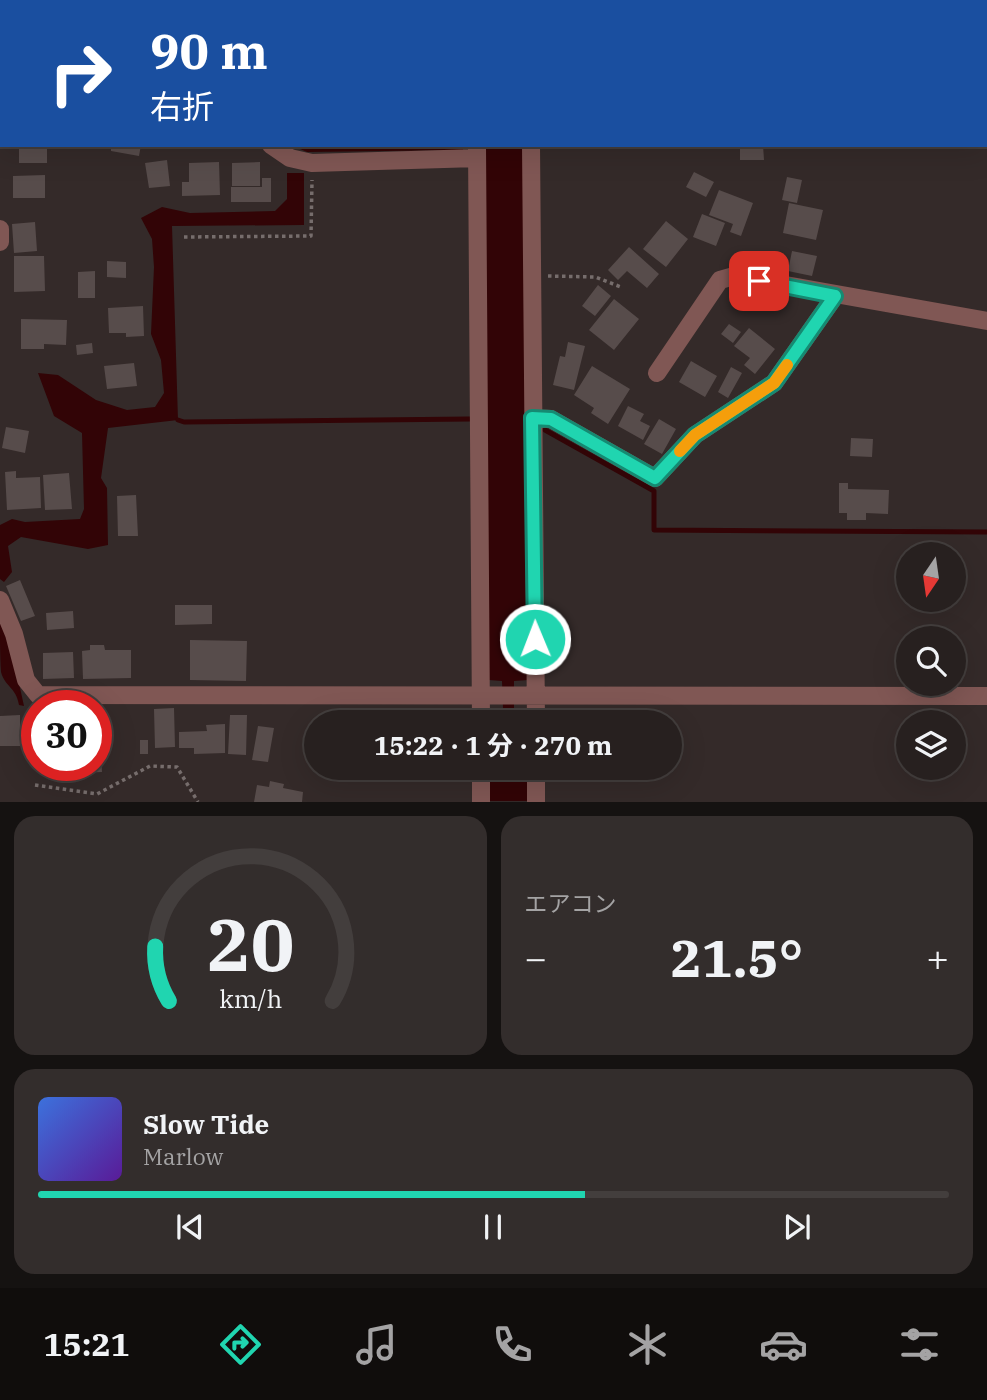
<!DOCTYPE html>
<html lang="ja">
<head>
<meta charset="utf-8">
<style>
  :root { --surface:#27201f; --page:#332d2c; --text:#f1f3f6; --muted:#a4a3a4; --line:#433e3d; --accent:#20d5b0 }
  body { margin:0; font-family:"IBM Plex Serif","Noto Sans JP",serif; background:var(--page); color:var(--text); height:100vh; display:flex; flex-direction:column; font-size:26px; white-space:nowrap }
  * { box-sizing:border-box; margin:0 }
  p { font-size:23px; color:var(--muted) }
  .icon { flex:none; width:38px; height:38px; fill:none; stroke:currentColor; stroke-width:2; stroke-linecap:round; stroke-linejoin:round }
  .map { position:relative; height:802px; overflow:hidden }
  .sheet { display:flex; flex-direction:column; gap:14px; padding:14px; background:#151211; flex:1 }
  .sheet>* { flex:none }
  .hud { position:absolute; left:0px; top:0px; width:987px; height:147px; box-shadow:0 7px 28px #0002,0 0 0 2px var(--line); background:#1a4fa0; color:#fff; overflow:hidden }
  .needle { width:46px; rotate:193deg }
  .buttons { position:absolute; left:896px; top:542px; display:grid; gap:14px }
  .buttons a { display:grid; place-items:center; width:70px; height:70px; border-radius:50%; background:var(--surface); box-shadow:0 7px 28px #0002,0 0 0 2px var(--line); font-size:35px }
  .speed { position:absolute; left:21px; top:690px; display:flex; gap:14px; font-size:35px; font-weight:700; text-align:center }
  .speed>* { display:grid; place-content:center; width:91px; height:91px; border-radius:50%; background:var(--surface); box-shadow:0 7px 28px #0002,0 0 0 2px var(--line); line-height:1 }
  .speed .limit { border:10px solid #d22; background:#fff; color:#111 }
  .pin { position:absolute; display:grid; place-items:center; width:60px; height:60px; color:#fff; margin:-30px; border-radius:14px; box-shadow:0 4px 10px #0006 }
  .me { position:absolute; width:77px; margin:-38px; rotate:359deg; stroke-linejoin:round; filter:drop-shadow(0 0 5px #0008) }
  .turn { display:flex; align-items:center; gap:24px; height:147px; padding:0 35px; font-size:32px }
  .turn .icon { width:91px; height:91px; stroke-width:2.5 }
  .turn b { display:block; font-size:49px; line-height:60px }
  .big { font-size:52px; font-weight:700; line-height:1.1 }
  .sheet .widget { flex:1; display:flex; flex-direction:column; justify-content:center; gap:10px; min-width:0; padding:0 24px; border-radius:21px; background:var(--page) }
  .sheet .dial { align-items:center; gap:0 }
  .dial svg { height:182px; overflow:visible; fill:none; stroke:var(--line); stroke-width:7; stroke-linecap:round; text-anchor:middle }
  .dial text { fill:var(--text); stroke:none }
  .song { display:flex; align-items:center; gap:21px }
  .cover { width:84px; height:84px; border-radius:10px; background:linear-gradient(135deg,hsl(220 70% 55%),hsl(270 70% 35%)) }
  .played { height:7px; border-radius:4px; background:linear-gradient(90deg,var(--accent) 60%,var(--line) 60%) }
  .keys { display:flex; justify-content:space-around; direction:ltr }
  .heat { display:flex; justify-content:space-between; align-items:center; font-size:38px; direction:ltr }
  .sheet .tiles { flex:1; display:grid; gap:14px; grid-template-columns:1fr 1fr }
  .widget:last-child { grid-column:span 2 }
  .trip { position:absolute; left:304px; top:710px; width:378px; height:70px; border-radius:35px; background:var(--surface); box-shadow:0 7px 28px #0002,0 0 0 2px var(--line); font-weight:700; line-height:70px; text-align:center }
  .menu { display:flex; height:112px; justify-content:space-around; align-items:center; background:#100d0c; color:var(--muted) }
  .menu .icon { width:49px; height:49px }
  .menu .on { color:var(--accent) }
  .menu b { font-size:32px; color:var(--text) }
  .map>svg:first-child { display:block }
  .water { fill:#320406 }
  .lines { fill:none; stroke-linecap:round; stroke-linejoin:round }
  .stream { stroke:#320406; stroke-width:5 }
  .building { fill:#574c4b }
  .path { stroke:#766d6c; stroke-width:3.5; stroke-dasharray:3.5 3.5; stroke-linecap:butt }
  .street { stroke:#805754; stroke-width:18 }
  .route-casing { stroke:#158a72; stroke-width:18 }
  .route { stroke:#20d5b0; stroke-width:12 }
  .slow { stroke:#f59e0b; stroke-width:12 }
</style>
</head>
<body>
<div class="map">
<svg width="987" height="802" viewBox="0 0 987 802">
  <rect width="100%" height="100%" fill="#342a29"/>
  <path class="water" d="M291,145H462L463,150L307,152Z
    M485,145H524L528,680L514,681V708H528V723H489V709L503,708L502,681L489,680Z
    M287,173H304V225L172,226L178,420L108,428L101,478L107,488L108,545L88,549L21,537L8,546L12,572L4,582L0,579V525L12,519L25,522L80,519L84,509L82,433L54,416L38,373L58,375L96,400L127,410L155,407L164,393L161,360L151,334L154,267L152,239L141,218L162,207L190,213L275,211L287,199Z
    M0,622L11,647L24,706L19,705C16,687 5,687 1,672C0,658 0,637 0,622Z
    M489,768H528L529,801H490Z"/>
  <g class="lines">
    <path class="stream" d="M178,420L184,422L470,419
      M545,430L654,491V530L987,532"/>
  </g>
  <path class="building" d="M19,145H47V163H19Z
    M111,145H141L139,156L111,151Z
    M763,145L764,160H740V146Z
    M167,160L170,186L149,188L145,163Z
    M219,162L220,195L182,196V182H189V163Z
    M260,162V186H232V163Z
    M694,172L714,182L706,197L686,187Z
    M45,175V198H13V176Z
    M787,177L802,180L797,203L782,200Z
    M262,178H271V202H231V187H262Z
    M719,190L753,203L741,236L730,232L733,224L709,215Z
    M789,203L823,210L816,240L783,233Z
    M702,214L725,223L716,246L693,237Z
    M666,221L688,239L666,267L643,249Z
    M35,222L37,251L14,253L12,224Z
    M629,247L659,274L647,288L627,271L618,280L608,270Z
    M792,251L817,256L812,276L788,271Z
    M14,256H44L45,291L14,292Z
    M107,261L126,262V278L107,277Z
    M95,271V298H78V272Z
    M598,285L611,296L595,316L582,306Z
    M614,299L639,319L614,350L589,330Z
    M143,306L144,336L126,337V333H109L108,308Z
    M21,319L67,320L66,345L44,344V349H21Z
    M729,324L741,332L733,343L721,334Z
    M749,328L775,349L755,374L744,365L750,358L734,346Z
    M568,342L585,346L574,390L553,385L560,356L565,357Z
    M92,343L93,353L77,355L76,345Z
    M691,361L717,376L705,397L679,382Z
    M134,363L137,386L107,389L104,366Z
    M592,366L630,389L608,424L591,413L594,408L574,395Z
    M731,367L742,373L728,398L718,392Z
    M628,406L644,414L640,421L650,426L643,440L618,426Z
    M659,419L676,429L662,454L644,444Z
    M6,427L29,431L25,453L2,448Z
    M851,438L873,439L872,457L850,456Z
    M16,471V478L40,477L41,508L7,510L5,472Z
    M69,473L72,509L45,510L43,475Z
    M839,483H848V489L889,490L888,514L866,513V520H847V513H839Z
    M136,495L138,536H118L117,496Z
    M20,580L35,616L21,621L6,586Z
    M175,605H212V624L175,625Z
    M73,611L74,628L47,630L46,613Z
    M190,640L247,641L246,681L190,680Z
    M90,645H104L105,650H131V678L83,679L82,651L90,650Z
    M73,652L74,678L43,679V653Z
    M174,708L175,747L155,748L154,709Z
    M20,715V746H0V716Z
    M230,715H247L246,755L228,754Z
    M225,724V753L194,754V748H179V732L207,731L206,725Z
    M258,726L274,728L268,762L252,760Z
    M96,736H100L102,772L53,774V765H96Z
    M140,740H148V754H140Z
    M270,781L284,784L283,788L303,792L302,802H254L257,785L269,787Z"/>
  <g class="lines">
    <path class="path" d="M184,237L311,236L312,180
      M548,276L595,277L621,287
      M35,785L97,794L150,766L177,767L198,802"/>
    <path class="street" d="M476,0V2
      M530,0V2
      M0,96H2
      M271,145L290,158L312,163L477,158
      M477,145L481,723
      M531,145L536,723
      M0,229V242
      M657,373L720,280L734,276L987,321
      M532,418L551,419L655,478L695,435L774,383L835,296
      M0,600L14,634L26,680L38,695L987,696
      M481,768V802
      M536,768V802"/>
  </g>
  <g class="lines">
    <g class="route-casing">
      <path id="route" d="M535,639L532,418L551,419L655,478L695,435L774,383L835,296L759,281"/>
    </g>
    <use href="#route" class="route"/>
    <path class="slow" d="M680,451L695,435L774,383L787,365"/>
  </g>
</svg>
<div class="buttons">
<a><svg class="needle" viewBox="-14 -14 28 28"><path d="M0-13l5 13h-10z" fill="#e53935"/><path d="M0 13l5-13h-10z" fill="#a4a3a4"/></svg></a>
<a><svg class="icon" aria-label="search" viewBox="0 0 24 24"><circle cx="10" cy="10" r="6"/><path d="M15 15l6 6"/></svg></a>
<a><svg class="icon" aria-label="layers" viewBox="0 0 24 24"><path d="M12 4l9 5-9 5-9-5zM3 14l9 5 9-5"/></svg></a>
</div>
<div class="speed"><div class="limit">30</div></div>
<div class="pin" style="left:759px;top:281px;background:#d93025"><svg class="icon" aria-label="arrive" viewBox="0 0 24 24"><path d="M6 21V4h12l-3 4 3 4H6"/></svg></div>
<svg class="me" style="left:535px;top:639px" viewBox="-20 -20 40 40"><circle r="17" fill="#20d5b0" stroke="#fff" stroke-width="3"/><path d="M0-11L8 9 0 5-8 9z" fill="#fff"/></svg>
<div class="trip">15:22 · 1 分 · 270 m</div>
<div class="hud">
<div class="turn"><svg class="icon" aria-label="right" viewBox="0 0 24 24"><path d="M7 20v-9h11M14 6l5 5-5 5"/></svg><div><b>90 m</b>右折</div></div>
</div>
</div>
<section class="sheet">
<div class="tiles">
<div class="widget dial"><svg viewBox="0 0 100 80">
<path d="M14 69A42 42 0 1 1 86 69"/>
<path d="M14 69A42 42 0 0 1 8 45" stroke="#20d5b0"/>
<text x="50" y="56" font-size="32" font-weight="700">20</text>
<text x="50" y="72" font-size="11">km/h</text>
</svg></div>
<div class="widget"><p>エアコン</p>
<div class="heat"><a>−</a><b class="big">21.5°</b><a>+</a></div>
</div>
<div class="widget">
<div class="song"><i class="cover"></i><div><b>Slow Tide</b><p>Marlow</p></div></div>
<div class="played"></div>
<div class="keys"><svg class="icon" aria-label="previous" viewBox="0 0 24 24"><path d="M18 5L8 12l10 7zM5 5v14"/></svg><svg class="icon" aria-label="pause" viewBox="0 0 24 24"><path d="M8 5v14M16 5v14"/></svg><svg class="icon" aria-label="next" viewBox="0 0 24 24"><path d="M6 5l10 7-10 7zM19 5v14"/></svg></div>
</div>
</div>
</section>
<nav class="menu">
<b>15:21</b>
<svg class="icon on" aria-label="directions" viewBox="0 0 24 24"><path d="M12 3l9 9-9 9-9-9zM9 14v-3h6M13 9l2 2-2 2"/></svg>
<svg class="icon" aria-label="music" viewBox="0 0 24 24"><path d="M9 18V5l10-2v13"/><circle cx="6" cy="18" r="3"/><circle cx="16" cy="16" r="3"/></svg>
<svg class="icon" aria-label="phone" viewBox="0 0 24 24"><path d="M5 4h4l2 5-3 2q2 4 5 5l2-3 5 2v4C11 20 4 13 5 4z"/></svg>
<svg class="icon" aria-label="climate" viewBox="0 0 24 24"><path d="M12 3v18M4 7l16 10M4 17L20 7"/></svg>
<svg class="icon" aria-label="car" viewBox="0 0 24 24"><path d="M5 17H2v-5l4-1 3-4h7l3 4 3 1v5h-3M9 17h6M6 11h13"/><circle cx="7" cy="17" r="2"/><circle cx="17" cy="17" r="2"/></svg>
<svg class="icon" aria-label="filters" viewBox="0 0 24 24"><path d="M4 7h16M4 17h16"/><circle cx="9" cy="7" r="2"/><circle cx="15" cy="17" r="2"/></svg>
</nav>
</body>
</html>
